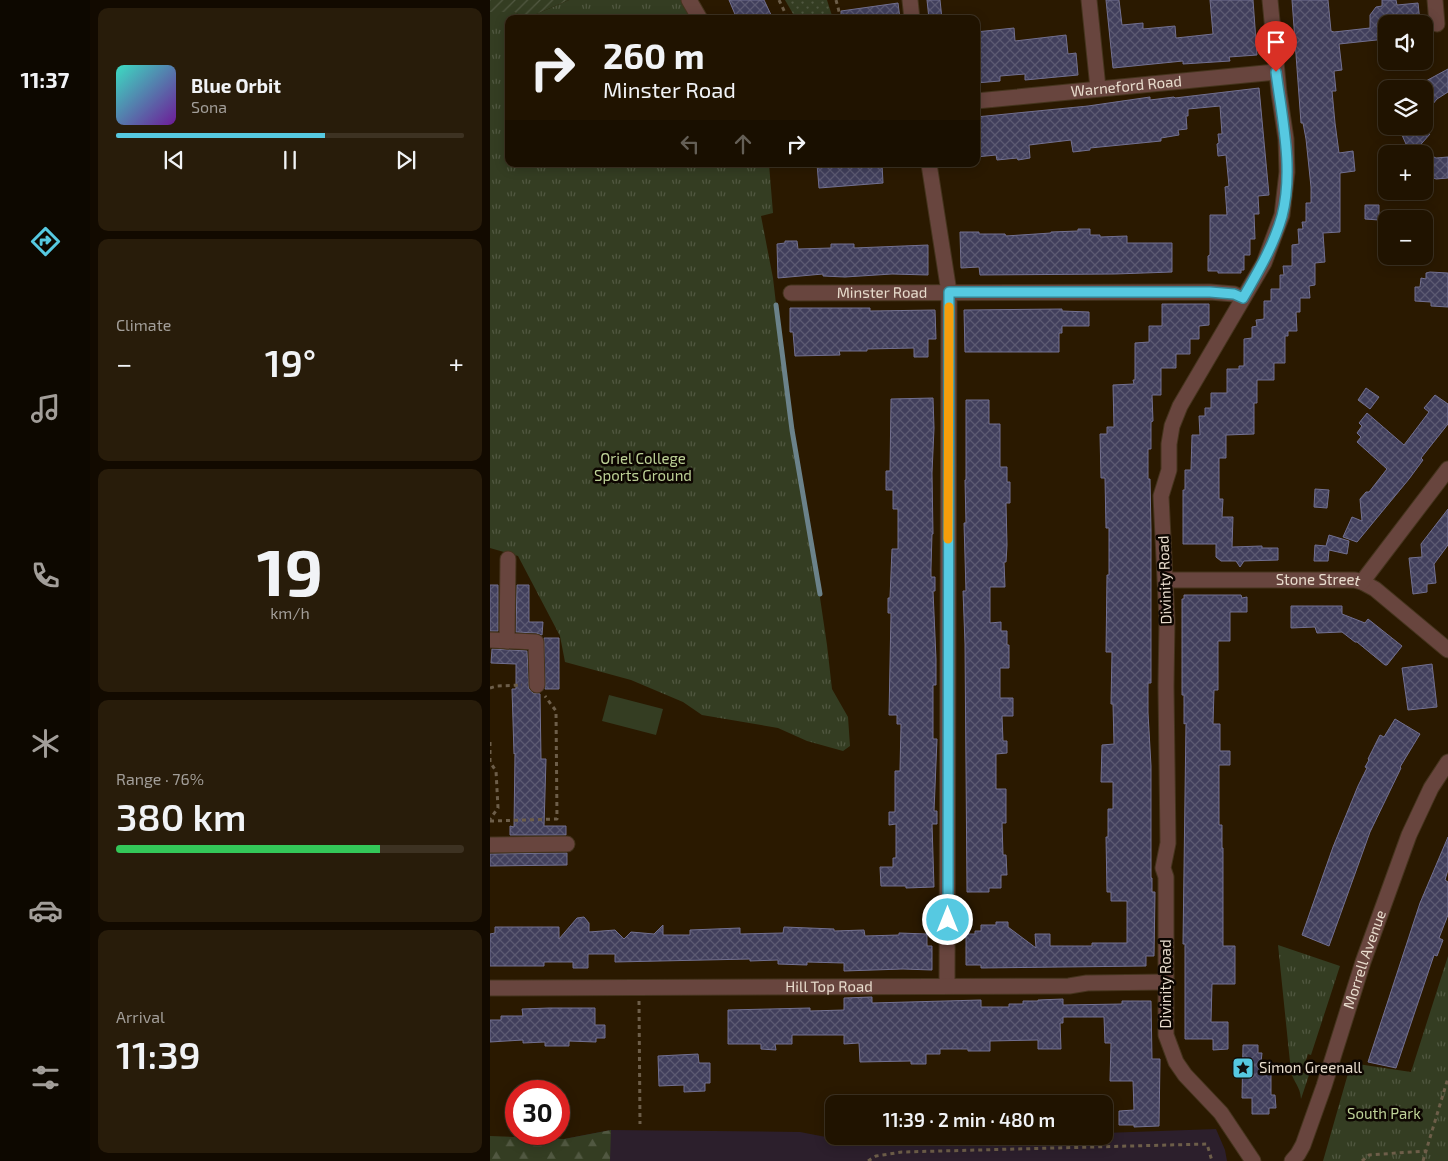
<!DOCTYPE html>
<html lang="en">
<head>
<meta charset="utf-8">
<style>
  :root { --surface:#201300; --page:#281c0a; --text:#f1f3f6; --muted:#a29e99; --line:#3d3222; --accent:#56c9e1 }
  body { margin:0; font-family:"Exo 2",sans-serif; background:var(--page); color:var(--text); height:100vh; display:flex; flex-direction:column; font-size:19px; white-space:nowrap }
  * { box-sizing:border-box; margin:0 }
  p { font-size:16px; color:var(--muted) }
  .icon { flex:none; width:28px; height:28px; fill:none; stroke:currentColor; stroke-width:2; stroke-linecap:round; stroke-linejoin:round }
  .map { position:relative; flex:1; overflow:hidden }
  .drawer { display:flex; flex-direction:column; gap:8px; padding:8px; background:#120a00; width:400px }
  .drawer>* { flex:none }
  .guide { position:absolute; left:15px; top:15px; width:475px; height:152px; border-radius:10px; box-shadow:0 2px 12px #0003,0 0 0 1px var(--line); background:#201300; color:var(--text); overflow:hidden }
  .fabs { position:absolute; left:888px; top:15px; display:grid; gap:10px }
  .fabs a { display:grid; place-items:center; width:55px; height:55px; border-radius:10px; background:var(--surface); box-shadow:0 2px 12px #0003,0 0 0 1px var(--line); font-size:25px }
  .speed { position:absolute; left:15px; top:1080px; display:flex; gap:10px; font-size:25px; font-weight:700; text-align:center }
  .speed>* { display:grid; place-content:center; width:65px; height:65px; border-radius:50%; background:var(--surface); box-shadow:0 2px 12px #0003,0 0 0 1px var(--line); line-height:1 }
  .speed .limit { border:8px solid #d22; background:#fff; color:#111 }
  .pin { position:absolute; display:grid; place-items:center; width:42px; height:42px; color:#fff; margin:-51px -21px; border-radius:50% 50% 50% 0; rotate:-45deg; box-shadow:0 0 5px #0007 }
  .pin .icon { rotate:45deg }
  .me { position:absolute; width:55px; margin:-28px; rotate:0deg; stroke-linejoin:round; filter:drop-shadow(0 0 4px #0008) }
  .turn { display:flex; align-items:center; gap:18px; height:105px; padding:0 15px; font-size:22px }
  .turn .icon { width:65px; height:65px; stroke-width:2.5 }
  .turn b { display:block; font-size:35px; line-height:42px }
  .lanes { display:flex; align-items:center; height:48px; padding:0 15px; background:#0003; justify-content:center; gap:25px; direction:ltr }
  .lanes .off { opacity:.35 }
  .big { font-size:38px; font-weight:600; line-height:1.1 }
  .drawer .card { flex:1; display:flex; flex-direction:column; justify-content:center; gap:8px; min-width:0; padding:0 18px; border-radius:10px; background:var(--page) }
  .drawer .dial { align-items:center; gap:0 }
  .dial b { font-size:65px; line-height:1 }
  .song { display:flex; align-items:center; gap:15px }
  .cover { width:60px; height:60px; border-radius:8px; background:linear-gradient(135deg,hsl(170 70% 55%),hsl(280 70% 35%)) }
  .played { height:5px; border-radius:2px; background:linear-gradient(90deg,var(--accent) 60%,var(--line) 60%) }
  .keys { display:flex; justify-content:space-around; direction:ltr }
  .heat { display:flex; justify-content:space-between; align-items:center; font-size:28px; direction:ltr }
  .charge { height:8px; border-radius:4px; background:linear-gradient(90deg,#34c759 76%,var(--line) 0) }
  .trip { position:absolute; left:335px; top:1095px; width:288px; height:50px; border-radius:10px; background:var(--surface); box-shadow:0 2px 12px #0003,0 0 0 1px var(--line); font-weight:600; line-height:50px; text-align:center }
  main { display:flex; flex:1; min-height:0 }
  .tab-bar { display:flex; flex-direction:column; width:90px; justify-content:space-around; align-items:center; background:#0d0800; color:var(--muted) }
  .tab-bar .icon { width:35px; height:35px }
  .tab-bar .on { color:var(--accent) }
  .tab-bar b { font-size:22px; color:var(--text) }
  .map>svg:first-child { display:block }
  .medical { fill:#2c1f2c }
  .grass { fill:url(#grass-dots) }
  .forest { fill:url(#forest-firs) }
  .park { fill:url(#park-tufts) }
  .garden { fill:url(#garden-furrows) }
  .pitch { fill:#343d22 }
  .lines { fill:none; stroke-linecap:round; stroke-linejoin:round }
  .stream { stroke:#6b828a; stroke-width:5 }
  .building { fill:url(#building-cross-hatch); stroke:#727090 }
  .minor-casing { stroke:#45341d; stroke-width:17 }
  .path { stroke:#6d5e49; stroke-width:3; stroke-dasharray:4 4; stroke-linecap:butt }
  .minor { stroke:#68453e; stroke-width:15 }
  .route-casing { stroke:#388392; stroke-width:12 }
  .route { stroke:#56c9e1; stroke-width:9 }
  .slow { stroke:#f59e0b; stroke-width:9 }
  .labels { text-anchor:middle; stroke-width:5; stroke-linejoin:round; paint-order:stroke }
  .street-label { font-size:15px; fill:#e8dccd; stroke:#0d0601 }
  .park-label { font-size:15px; fill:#bed297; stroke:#0d0601 }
  .poi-label { font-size:15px; fill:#e8dccd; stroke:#0d0601; text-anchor:start }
</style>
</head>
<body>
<main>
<nav class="tab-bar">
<b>11:37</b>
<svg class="icon on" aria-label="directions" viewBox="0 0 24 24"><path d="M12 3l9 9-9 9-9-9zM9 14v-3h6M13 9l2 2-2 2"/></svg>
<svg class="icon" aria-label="music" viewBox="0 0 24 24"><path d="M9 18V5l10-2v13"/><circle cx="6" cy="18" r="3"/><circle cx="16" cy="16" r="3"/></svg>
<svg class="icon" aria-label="phone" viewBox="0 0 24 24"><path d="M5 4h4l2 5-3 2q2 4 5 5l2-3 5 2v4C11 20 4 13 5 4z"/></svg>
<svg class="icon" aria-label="climate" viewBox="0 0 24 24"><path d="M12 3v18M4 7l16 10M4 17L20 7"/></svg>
<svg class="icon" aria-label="car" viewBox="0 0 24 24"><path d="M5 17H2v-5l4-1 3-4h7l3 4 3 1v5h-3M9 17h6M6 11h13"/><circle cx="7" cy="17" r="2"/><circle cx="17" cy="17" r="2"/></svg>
<svg class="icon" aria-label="filters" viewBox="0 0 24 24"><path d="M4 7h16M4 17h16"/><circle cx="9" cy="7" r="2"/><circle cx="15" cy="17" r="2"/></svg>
</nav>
<section class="drawer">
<div class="card">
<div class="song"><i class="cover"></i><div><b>Blue Orbit</b><p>Sona</p></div></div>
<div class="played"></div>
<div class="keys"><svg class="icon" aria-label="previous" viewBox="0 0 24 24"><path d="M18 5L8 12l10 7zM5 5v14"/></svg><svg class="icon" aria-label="pause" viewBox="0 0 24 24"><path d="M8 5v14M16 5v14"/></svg><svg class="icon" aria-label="next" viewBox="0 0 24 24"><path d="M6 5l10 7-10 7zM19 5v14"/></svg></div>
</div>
<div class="card"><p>Climate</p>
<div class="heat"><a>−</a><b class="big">19°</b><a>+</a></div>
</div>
<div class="card dial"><b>19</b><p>km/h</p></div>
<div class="card"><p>Range · 76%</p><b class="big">380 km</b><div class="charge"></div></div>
<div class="card"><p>Arrival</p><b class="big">11:39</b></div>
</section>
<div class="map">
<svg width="958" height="1161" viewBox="0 0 958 1161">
  <defs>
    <pattern id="grass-dots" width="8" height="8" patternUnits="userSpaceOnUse" patternTransform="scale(1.25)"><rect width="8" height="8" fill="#343d22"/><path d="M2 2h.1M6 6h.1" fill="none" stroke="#515841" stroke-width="1.8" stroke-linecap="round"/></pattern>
    <pattern id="forest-firs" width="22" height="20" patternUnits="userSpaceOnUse" patternTransform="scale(1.25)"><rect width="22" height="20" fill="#343d22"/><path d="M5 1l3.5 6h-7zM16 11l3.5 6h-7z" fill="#515841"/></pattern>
    <pattern id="park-tufts" width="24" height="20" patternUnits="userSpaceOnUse" patternTransform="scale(1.25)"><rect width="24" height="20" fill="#343d22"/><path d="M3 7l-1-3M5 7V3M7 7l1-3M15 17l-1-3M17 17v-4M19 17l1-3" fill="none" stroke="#515841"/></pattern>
    <pattern id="garden-furrows" width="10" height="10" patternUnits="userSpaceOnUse" patternTransform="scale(1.25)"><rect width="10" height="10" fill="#343d22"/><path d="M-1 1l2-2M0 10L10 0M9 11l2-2" fill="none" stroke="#515841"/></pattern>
    <pattern id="building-cross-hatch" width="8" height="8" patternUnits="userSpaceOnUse" patternTransform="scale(1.25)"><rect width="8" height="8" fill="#413f5c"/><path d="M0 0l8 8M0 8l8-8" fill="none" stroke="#5c5a72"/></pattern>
  </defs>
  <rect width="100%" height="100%" fill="#2a1900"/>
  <path class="medical" d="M726,1129L735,1150L737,1161H73L74,1139L121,1130L310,1132L357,1141L500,1136H614V1133Z"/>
  <path class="grass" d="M295,0H337L343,19H306Z"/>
  <path class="forest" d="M121,1130L120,1161H0V1136L74,1139Z"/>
  <path class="park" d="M79,0H207L219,19H19V164H279L283,213L271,216L283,278L297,398L325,564L337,645L342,689L358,717L360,746L353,751L317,741L288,728L212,715L193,702L141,680L75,662L70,636L28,556L0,548V12H24L37,18Z
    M788,945L850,966L821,1055L818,1054L812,1072L819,1075L811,1099C810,1086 804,1083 801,1072Z
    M958,956V1161H833L861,1063L921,1072Z"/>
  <path class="garden" d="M0,0H79L37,18L24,12H0Z"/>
  <path class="pitch" d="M119,695L173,709L166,735L112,721Z"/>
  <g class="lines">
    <path class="stream" d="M286,305L302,430L330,594"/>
  </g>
  <path class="building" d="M239,0H274L283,19H247Z
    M437,0H450L452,19H439Z
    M616,0H629L632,25L653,23V29L685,26L686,38L723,34L720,0H763L767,55L739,57L740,61L693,64V61L623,68Z
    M802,0H838L841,31L844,32L880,28V15L886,7L892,6V0H906L907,5L928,3L930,22L896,24V39L849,44L852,70L844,71L846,91H842L845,123L849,153L863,151L865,171L850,173V232L833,233L835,262L825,263V285L819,286L820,298H810V312H806L807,331H798V336H795V363H784V380H767V403H764V434L736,435V458H729V499H733L732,517H743L742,547L772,546V548H788V560L754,561L750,567L746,561H731L726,557V544H693V490H695V470H701L702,435H710L709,416H715V408H721V393H737V369H749V366H754V339L762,338V327L767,326L766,320L774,319V301H781V289H790V275H794L793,266H802V245L809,244L808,229H813L812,222H816V203H821V187L816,139L813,123H811Z
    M408,3L410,19H351V11Z
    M524,28L525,41L576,35L578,54L586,53L588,75L535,80V74L510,76V81L486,83V32Z
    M958,69V92L947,99L942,105L934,98V82Z
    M769,88L779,195L768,196L769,214H764L765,239H760V255H754V270H751V273H728V271H718V256L720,255V215H737L735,187L739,186L736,155L728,156L727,144L729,143L728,134H732L730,106L698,109V116H696L697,129L688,130L689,135L671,138V141L600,148V150L583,152L581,140L539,145L540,158L528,160L527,158L507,160L506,155L486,157V117L598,106L660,97V100L684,97L685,98Z
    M908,126H930L940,134L925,151L916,144Z
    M942,156L946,158L958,157V178L946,179L934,174Z
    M327,164H392L393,183L329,188Z
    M875,205H889V220L875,219Z
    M588,229H600V235H610V237L637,236V243H682V272L625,274L490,275L489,267L471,268L470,232H489V234H515L516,236L561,233V232L588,231Z
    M295,241H307L308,249L341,248V244H364V248L438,245V275L402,274L355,277L333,276V274L288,278L287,244L295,243Z
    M940,272L958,273V307L941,306V302L925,301V287H930L931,278L936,279V273Z
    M672,304H719V325L709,326V339H700V354H686V368H671V395H662L663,421L661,422V449H658V479H660L661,531V683H658V713L661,766V878H662V892H665L664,956H656V966L491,968V965H476V934H485V931H491V925H506V922H518V927L546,948L545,934H560V946H602V943H637V901H621V892H617L616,837H618V809H623V782H611L612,745L624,744L623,704H621L622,652H616L617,575H619V528H616L615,478H611L610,434H617V427H624L623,385L644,384L643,380H645V343L659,342V326H672Z
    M300,308H380V311L445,310L446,339H438V357H424V348L377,349V351H349L350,355L305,356L303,332H300Z
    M572,309V311L599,312V326H572V333H569V352H475L474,310Z
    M876,388L889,397L880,409L868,400Z
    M945,395L958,404V424L931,458L933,460L919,479L867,542L853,537L862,517L872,521L870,499L876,492H879L897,469L867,442L871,437L867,433L872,426L869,423L877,413L914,445L939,412L934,408Z
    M443,398L444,428L442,473L443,534H442L441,568V577H445V591H443L446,659V685H443V739H447L444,811H447V824H442L444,887L416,888V886H391L390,867H403V858H406V824L399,825V812H405V771H410L411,724H407V715H399L401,613H398V598H400L402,549H408V509H403V490H396V471H400L401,399Z
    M476,400H499V424H510V467H517V482H520V503H516L517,545L516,562H514L515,587H500V623L511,622V631H517V645H519V668H510V698H523V716H512L513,741H517V753L506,754V789H516V823H512L513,855H516L517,875H511V888H499V892H477L475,644L473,591H476L474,523H476L475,480H476Z
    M825,489L839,490L837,508L824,507Z
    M958,509V545L944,564L946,583L937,584V592L923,594L919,558L932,557L931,544Z
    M839,535L859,541L857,554L839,550L838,561H824L825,545L836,546Z
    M0,585H8V631H0Z
    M27,585H39V622H53L52,635L46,633L26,632Z
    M694,595H751L752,598L757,597V612H740V641H728V690H724L723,724H730V751H740V765H729V825H732V848H733V946H745V984H722L721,1022H738V1049L723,1050V1039H695V944H693L696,723L694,724V695H692V599H694Z
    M801,606H852V614L875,623L878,619L912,646L897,665H895L867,642H865L852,632L827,633L825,627L801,628Z
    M54,638H69V689H55Z
    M2,649L37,651L39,689L43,693L50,694L51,759H56L54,826H76V835H20V826L24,827L25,753L24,754L22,689H26V664L1,663Z
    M942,664L947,707L918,710L912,668Z
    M905,719L930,734L910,767L911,768L880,832L839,946L812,935L843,847L868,786L877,768L875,767L879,760L878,759L890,735L894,737Z
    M958,837V870L955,880L958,882V915L949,938L953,940L947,956L944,955L906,1068L878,1062L930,903Z
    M77,853V865L0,866V854Z
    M94,917L99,923V932L125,930L134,939L141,932L164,934L173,925V935H200V930L250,928V934L293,933L294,927L344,929V931L374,930L375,936L409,935V933L437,934V946H442V970L413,969L354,971V963L317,962V965L288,964V960L260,961V959L125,962V954H98V968H83V962H54V966H0V934L5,933V927H69V939L87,918Z
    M382,997V1003L491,1000V1007H519V1004H533V1001H548V1000L573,999V1005L632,1004V1001H661L662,1059H670L669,1126L644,1127V1125H629V1111L644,1110L643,1081H620L621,1043H615L614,1017H573V1023H570L571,1049H548V1040L500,1041V1051H478V1049H450V1054H436V1064H421V1061L370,1062L369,1043L354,1044V1035H302V1044H285L286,1050L271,1049V1044H238V1010L320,1008V1011L354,1010V998Z
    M59,1008H105V1025H115V1038H106V1042L79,1041V1046H55V1042L33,1043V1040L0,1042V1020H11V1016H33L32,1009Z
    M753,1045H768V1053H772L771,1062H781V1095H785L786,1108H779V1114H762V1098H752Z
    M208,1054L209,1063H220V1083H215V1091L194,1092V1085L169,1086L168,1056Z"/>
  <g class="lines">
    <g class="minor-casing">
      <g id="minor">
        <path d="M199,0L210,19"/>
        <path d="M420,0L422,19"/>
        <path d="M599,0L608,88"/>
        <path d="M945,0L947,24"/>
        <path id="s1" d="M486,101L786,72"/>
        <path d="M439,164L459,292L457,986"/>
        <path id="s2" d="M301,293L720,292L744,294L753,298"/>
        <path id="s3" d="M676,580H865L872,582L885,589L958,650"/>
        <path d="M872,582L958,469"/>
        <path d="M0,640L46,642L47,685"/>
        <path d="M17,641L18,559"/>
        <path d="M0,845L77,844"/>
        <path id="s4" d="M0,988L579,986L597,983L677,982"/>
        <path d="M763,1161L731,1113L695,1075L686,1062L676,1035V877L673,868L678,843L676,686L677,620L671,496L679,470V444L682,426L690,406L774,263L792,215L797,172L796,139L789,93L780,0"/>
        <path id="s5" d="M802,1161L808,1154L813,1145L834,1086L873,962L919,835L941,788L958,762"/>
      </g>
    </g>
    <path class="path" d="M289,0L298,19
      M346,0L351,19
      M0,688L7,686L32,685
      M0,742V762L6,771L8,808L0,819
      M0,821L67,819L66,711L55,696
      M149,1001L150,1124
      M378,1161L386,1156L412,1152L717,1144L722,1161
      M872,1161L879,1155L935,1151
      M933,1161L958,1078"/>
    <use href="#minor" class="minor"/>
  </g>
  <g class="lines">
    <g class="route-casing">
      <path id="route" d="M458,920L459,292H720L744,294L753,298C768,272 784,245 792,216C804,170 792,118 786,72"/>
    </g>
    <use href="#route" class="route"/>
    <path class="slow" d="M458,539L459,307"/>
  </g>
  <defs>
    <g id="sight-square" transform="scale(1.125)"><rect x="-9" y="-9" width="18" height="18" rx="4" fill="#56c9e1" stroke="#0d0601"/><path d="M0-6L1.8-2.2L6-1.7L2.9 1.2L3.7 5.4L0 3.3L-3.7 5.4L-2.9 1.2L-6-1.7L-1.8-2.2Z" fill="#111"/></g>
  </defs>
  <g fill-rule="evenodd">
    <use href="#sight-square" x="753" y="1068"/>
  </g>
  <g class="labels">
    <g class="street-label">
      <text dy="5" stroke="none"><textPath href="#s1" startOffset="151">Warneford Road</textPath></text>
      <text dy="5" stroke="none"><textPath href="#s2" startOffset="91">Minster Road</textPath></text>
      <text transform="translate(675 580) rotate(-92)" y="5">Divinity Road</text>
      <text dy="5" stroke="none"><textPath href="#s3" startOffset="152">Stone Street</textPath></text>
      <text dy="5" stroke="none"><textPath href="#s5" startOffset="215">Morrell Avenue</textPath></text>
      <text transform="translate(676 984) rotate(-90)" y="5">Divinity Road</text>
      <text dy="5" stroke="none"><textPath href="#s4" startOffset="339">Hill Top Road</textPath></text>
    </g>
    <g class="park-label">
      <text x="153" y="464">Oriel College<tspan x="153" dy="17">Sports Ground</tspan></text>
      <text x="894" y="1119">South Park</text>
    </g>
    <g class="poi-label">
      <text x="769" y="1073">Simon Greenall</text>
    </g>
  </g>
</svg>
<div class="fabs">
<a><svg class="icon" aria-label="sound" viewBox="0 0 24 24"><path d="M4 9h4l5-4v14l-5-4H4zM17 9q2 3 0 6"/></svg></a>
<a><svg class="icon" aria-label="layers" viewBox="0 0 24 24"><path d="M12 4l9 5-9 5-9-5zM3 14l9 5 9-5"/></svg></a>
<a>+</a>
<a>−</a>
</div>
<div class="speed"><div class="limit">30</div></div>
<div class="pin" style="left:786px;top:72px;background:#d93025"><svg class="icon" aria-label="arrive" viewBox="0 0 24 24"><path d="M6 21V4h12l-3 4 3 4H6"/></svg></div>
<svg class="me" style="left:458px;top:920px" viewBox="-20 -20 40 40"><circle r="17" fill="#56c9e1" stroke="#fff" stroke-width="3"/><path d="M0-11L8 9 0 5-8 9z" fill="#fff"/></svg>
<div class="trip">11:39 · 2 min · 480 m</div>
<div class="guide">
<div class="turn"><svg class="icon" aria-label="right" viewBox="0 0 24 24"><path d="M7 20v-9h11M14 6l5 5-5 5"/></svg><div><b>260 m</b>Minster Road</div></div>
<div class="lanes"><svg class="icon off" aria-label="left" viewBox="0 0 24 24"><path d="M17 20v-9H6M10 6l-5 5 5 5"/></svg><svg class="icon off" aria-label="ahead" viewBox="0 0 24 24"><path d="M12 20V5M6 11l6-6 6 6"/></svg><svg class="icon" aria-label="right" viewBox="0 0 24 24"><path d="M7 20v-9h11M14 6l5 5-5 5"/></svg></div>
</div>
</div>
</main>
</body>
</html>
